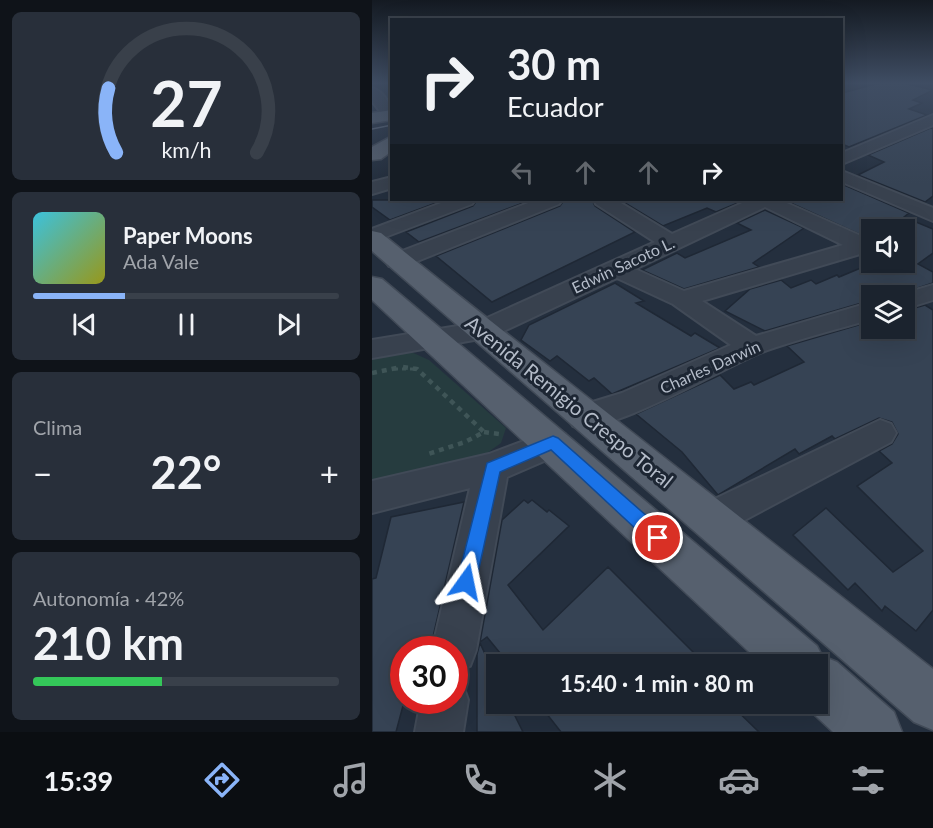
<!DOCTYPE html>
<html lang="es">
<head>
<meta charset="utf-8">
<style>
  :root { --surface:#1b232e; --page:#282f3a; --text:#f1f3f6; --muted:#a0a4aa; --line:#39404a; --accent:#8ab4f8 }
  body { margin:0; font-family:Lato,sans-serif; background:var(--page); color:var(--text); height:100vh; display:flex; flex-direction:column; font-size:22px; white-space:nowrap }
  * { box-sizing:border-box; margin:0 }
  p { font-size:20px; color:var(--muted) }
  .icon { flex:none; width:33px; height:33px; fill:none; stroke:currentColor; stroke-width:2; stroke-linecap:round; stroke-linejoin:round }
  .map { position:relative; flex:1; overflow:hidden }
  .panel { display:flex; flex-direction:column; gap:12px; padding:12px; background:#0f1319; width:372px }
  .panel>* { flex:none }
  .top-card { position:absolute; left:18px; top:18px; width:453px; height:183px; border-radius:0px; box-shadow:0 6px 24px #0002,0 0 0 2px var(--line); background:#1b232e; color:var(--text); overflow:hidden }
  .tools { position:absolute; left:489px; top:219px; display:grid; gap:12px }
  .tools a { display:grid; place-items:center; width:54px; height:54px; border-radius:0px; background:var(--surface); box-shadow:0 6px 24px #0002,0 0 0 2px var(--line); font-size:30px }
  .speed { position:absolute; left:18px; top:636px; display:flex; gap:12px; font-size:30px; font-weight:700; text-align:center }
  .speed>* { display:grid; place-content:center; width:78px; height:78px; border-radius:50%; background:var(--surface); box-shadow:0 6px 24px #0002,0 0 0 2px var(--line); line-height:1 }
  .speed .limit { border:9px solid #d22; background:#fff; color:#111 }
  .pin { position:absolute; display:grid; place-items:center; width:51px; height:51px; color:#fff; margin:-26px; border:3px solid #fff; border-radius:50%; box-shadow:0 2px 6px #0007 }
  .me { position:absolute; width:66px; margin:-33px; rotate:12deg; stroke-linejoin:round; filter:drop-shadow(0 0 4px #0008) }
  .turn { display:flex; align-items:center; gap:21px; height:126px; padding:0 18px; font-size:27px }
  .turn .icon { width:78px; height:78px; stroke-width:2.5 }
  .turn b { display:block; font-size:42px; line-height:51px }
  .lanes { display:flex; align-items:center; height:57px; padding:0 18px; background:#0003; justify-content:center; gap:30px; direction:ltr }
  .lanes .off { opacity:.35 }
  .big { font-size:45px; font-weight:700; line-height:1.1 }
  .panel .widget { flex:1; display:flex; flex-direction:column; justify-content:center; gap:9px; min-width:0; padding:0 21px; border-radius:9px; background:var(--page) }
  .panel .dial { align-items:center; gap:0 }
  .dial svg { height:156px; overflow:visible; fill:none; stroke:var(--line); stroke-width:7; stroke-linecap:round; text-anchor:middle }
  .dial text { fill:var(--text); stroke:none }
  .song { display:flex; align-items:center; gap:18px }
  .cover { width:72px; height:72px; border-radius:9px; background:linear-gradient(135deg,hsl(190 70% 55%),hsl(60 70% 35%)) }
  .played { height:6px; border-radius:3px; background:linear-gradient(90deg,var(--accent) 30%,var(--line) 30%) }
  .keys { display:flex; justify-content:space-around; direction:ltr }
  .heat { display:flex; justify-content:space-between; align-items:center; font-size:33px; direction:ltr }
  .charge { height:9px; border-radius:4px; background:linear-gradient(90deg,#34c759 42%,var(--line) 0) }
  .trip { position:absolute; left:114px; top:654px; width:342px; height:60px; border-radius:0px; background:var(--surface); box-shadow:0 6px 24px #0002,0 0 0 2px var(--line); font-weight:700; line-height:60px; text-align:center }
  .dock { display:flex; height:96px; justify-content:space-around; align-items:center; background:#0b0e12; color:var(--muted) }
  .dock .icon { width:42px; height:42px }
  .dock .selected { color:var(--accent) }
  .dock b { font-size:27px; color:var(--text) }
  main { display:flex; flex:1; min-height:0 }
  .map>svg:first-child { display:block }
  .green { fill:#263c3f }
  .building { fill:#364354; stroke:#1f2835; stroke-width:1.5 }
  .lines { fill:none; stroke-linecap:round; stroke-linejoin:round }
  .minor-casing { stroke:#414a57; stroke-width:4 }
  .major-casing { stroke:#414a57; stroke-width:3 }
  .path-far1 { stroke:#3f5557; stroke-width:3; stroke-dasharray:4 4; stroke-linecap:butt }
  .path { stroke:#3f5557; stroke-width:4.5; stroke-dasharray:5 5; stroke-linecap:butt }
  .minor { fill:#38414e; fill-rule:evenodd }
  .major { fill:#56606e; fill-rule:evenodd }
  .tram { stroke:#5a6575; stroke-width:1.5 }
  .route { fill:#1a73e8; stroke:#114b97; stroke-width:1.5 }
  .labels { text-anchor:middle; stroke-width:6; stroke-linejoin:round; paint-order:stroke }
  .street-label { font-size:16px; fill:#b4bcc9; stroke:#1d2633 }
  .near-street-label { font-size:20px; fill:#b4bcc9; stroke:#1d2633 }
</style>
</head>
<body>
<main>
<section class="panel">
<div class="widget dial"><svg viewBox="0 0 100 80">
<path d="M14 69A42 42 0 1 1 86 69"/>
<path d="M14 69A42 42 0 0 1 10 36" stroke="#8ab4f8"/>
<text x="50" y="56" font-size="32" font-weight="700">27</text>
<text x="50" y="72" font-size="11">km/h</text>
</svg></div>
<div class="widget">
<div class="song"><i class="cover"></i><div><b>Paper Moons</b><p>Ada Vale</p></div></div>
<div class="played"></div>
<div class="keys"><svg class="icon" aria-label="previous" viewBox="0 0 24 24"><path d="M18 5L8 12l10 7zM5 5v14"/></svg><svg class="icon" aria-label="pause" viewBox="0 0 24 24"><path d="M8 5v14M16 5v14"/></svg><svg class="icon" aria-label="next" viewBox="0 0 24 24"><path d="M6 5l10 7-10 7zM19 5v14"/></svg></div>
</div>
<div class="widget"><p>Clima</p>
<div class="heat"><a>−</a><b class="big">22°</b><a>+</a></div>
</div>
<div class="widget"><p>Autonomía · 42%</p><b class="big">210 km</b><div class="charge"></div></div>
</section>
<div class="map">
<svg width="561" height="732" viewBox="0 0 561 732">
  <rect width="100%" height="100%" fill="#242f3e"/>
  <path class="green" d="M37,351L57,360L134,428L129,443L111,456L0,484V359Z"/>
  <path class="building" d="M511,82H527L561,90L541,100L550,103L537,109L555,115L477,147L470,144V93Z
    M561,127V196L553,202L486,175L512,162L496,155Z
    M470,184L537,213L532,217L561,229V253L546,264L561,272V283L521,296H500V300L393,331L353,311L378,289L409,280L419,288L439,280L444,284L465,275L467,277L503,262H532V230H500V240L412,200H470Z
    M0,200H72L18,220L0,207Z
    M105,200H159L47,242L34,232L101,206Z
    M192,200H220L223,206L263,232L120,302L64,256L188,206Z
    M248,200H373L344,212L335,208L291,226Z
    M393,210L432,228L381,263L387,267L312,289L270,270L305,253L313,258L379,230L365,223Z
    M243,283L272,301L264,303L319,336L323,333L348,348L240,394L222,378L217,381L185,356L178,361L149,340L157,325Z
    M553,305L561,310V610L544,631L513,606L510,611L483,583L476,590L421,535L454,508L521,572L551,551L485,486L520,463L507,451L520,444L526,434L520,422L507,418L463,439L460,436L427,454L423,449L346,495L310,452L264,414L348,375L362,389L379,382L382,385L432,362L415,346L418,345L500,321V328H532V311Z
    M152,500L156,503L160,500L175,512L177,510L197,526L136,585L171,630L236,567L324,655L316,664H137L115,637L108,642L130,520Z
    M92,502L58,650H32V702L24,732H0V579L4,578L19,517Z
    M108,643L124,678V704H137L151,732H105V654Z
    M167,704H358L387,732H189Z"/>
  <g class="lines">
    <g class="minor-casing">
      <path id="minor" d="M0,88C13,92 20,106 20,119L13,118L0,101Z
        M561,115V125L470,164V153Z
        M470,171L561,208V221L470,182Z
        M20,177V188L0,194V182Z
        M77,200H103L100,204L0,242V229Z
        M164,200H190L187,204L33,266H17L14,261L17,256Z
        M222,200H244L300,234L377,200H408L489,236L495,245L488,254L330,301L384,336L500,302V319C463,330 426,339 390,352C351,367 236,437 201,426L196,417L201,408L250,393L359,345L301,304L245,278L119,337L0,358V340L104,323L283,242L224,204ZM393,207L471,245L312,291L263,269Z
        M561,285V300L532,309V296H523Z
        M508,420L519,424L524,433L519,442L352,531L339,536L326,531L321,519L326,507Z
        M181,430L193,434L197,443L193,452L135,477L104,650L98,666L82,672V650H60L98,488L0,513V481L117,454Z
        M82,681L90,683L96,700L91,732H43L49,700H82Z"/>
    </g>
    <g class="major-casing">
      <path id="major" d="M20,110V120L0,123V113Z
        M20,136V151L9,159L0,160V147Z
        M0,231L9,233C191,380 377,523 561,669V730L542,722L0,251Z
        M0,277L10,279L445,646L450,656L465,662L522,712L530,732H461L431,704H446V664H390L0,300Z"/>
    </g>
    <path class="path-far1" d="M22,369H42"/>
    <path class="path" d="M31,367L45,369L112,432L93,442L56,454
      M0,373L29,367
      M112,432L127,434"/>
    <use href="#minor" class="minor"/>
    <use href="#major" class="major"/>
    <path class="tram" d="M0,129L20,125"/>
  </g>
  <linearGradient id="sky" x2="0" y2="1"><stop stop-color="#141a22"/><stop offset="0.45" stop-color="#3f4d63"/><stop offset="1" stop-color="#3f4d63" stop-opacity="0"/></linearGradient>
  <rect width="561" height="184" fill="url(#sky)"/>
  <path class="route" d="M181,436L186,438L293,532L295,538L293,544L286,546L280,544L179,450L128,472L104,582L101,589L94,592L87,589L85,582L115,463Z"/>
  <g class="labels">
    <g class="street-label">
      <text transform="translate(251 265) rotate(-25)" y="6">Edwin Sacoto L.</text>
      <text transform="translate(338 367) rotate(-24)" y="6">Charles Darwin</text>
    </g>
    <g class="near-street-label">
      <text transform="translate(197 402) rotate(39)" y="7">Avenida Remigio Crespo Toral</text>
    </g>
  </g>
</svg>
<div class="tools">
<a><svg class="icon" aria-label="sound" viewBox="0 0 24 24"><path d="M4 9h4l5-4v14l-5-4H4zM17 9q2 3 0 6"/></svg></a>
<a><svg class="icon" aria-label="layers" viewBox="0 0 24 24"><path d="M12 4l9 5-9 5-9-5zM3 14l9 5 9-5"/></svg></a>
</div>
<div class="speed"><div class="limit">30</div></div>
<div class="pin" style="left:286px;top:538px;background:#d93025"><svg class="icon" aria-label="arrive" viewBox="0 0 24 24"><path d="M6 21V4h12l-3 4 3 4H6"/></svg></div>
<svg class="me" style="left:94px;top:582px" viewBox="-20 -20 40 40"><path d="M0-17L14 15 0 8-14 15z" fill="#1a73e8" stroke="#fff" stroke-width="4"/></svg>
<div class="trip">15:40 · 1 min · 80 m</div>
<div class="top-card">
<div class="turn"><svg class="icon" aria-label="right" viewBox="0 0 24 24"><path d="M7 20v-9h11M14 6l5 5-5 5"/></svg><div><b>30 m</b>Ecuador</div></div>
<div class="lanes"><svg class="icon off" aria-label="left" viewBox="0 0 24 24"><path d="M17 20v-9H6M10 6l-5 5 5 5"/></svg><svg class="icon off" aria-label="ahead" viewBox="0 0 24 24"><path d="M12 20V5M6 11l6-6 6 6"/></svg><svg class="icon off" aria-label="ahead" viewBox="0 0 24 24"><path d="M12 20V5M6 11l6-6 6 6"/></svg><svg class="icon" aria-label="right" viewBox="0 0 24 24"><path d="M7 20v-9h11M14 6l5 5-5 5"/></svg></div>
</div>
</div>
</main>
<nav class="dock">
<b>15:39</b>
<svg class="icon selected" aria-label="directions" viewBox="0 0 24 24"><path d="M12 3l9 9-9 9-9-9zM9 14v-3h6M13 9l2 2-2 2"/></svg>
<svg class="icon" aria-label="music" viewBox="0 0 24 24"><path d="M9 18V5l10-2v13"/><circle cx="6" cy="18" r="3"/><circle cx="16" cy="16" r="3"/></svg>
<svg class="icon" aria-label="phone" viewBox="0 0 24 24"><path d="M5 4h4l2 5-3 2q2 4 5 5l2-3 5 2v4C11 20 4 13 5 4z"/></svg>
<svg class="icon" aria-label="climate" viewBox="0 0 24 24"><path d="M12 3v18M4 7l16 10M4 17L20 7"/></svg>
<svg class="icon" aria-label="car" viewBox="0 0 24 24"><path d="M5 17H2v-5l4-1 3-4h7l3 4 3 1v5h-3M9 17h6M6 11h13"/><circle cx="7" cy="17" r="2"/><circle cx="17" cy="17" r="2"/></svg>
<svg class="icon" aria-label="filters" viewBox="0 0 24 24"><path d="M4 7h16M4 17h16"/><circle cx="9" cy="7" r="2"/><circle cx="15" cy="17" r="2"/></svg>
</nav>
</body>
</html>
